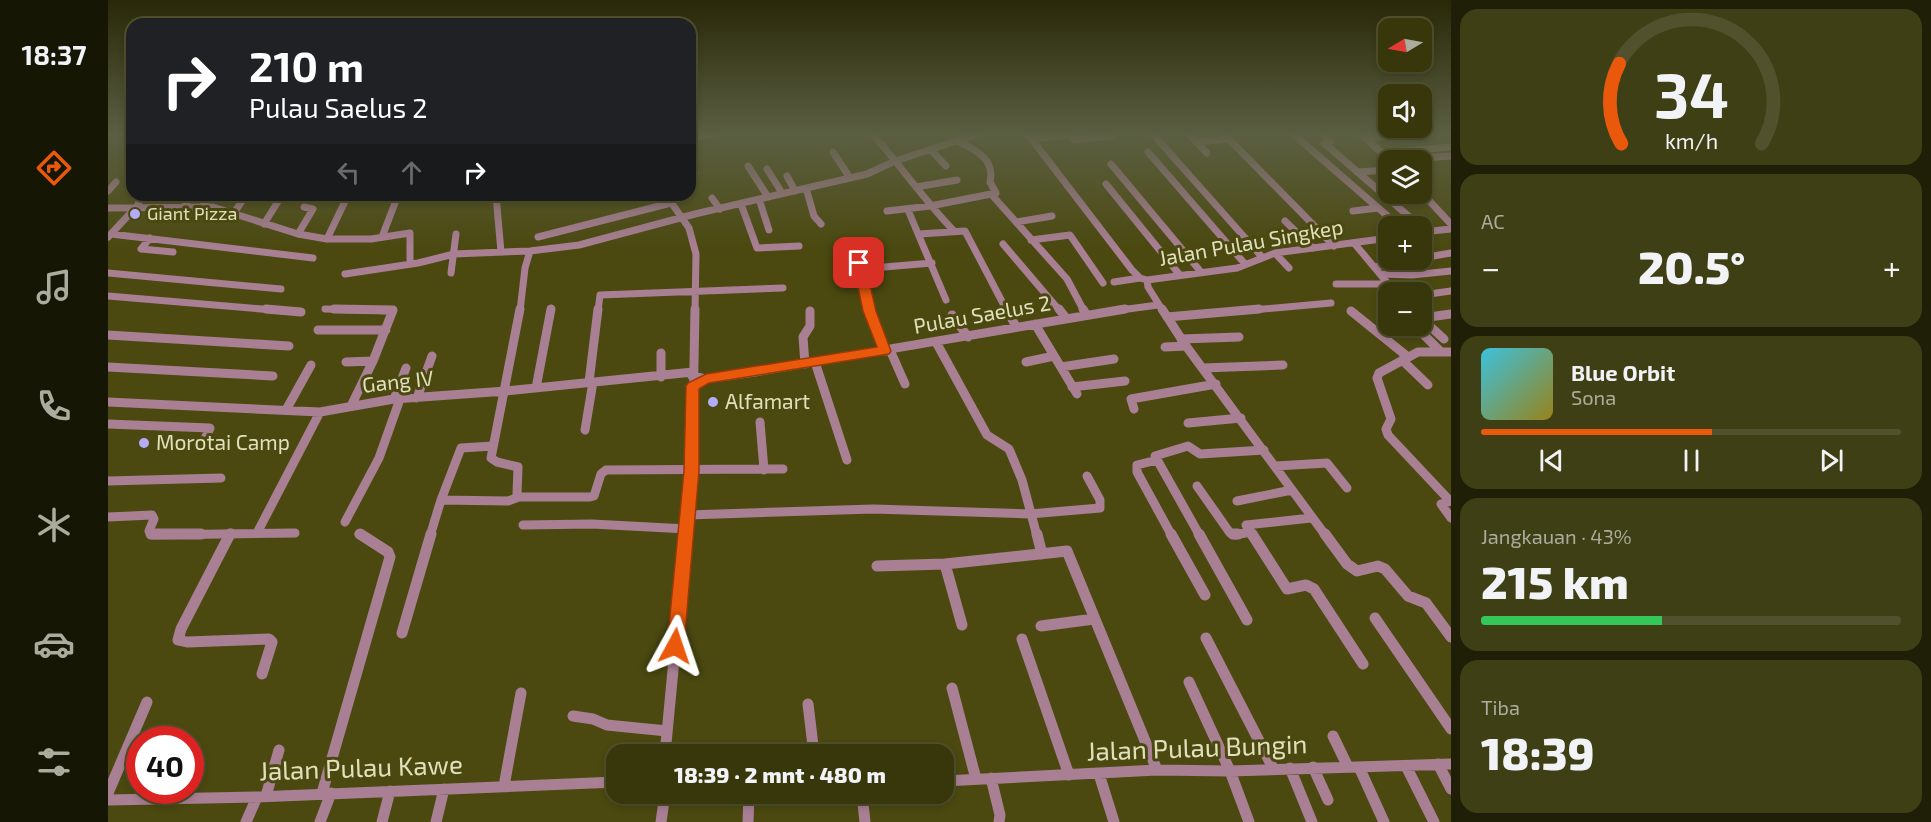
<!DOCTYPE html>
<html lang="id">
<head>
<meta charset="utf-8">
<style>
  :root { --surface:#38370c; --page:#3f3f15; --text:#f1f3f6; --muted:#abac9d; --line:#52512d; --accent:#ea580c }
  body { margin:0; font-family:"Exo 2",sans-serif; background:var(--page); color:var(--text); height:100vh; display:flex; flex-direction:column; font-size:22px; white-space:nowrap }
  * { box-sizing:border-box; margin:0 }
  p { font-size:20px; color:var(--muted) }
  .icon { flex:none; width:33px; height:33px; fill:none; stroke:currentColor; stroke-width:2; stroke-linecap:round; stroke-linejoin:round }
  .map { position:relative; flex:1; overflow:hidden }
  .drawer { display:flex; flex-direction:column; gap:9px; padding:9px; background:#1f1e07; width:480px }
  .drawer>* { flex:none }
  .guide { position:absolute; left:18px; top:18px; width:570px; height:183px; border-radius:18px; box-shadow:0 3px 9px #0003,0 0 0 2px var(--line); background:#202124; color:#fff; overflow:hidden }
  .needle { width:39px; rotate:260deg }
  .fabs { position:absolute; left:1270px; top:18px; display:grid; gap:12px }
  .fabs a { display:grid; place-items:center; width:54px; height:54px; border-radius:12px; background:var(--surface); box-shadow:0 3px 9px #0003,0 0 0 2px var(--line); font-size:30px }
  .speed { position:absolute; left:18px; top:726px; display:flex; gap:12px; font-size:30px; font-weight:700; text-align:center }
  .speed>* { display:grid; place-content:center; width:78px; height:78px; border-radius:50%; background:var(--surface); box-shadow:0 3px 9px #0003,0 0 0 2px var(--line); line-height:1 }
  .speed .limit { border:9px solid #d22; background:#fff; color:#111 }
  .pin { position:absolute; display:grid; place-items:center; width:51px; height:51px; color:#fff; margin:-26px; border-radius:12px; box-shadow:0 3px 9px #0006 }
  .me { position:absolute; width:66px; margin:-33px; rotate:5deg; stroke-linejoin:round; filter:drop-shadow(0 0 4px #0008) }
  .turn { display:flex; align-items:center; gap:21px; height:126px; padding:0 24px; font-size:27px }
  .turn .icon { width:78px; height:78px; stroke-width:2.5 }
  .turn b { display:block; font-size:42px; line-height:51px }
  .lanes { display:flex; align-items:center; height:57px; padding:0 24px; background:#0003; justify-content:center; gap:30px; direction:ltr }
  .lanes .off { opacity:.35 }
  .big { font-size:45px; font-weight:800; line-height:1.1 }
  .drawer .tile { flex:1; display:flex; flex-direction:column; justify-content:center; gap:9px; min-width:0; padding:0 21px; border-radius:18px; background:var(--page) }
  .drawer .dial { align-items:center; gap:0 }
  .dial svg { height:156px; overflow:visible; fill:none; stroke:var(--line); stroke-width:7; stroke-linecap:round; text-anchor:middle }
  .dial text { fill:var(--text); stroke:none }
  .song { display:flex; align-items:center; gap:18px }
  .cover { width:72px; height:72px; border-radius:9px; background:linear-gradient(135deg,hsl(190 70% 55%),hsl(50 70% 35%)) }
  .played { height:6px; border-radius:3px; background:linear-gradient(90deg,var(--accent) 55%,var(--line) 55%) }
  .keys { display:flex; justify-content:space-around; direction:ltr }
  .heat { display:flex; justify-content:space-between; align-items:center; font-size:33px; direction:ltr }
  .charge { height:9px; border-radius:4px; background:linear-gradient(90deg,#34c759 43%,var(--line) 0) }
  .trip { position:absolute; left:498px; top:744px; width:348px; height:60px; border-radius:18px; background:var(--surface); box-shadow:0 3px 9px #0003,0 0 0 2px var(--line); font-weight:800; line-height:60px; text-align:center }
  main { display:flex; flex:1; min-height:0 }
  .tabs { display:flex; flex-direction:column; width:108px; justify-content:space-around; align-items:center; background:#161605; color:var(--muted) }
  .tabs .icon { width:42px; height:42px }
  .tabs .current { color:var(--accent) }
  .tabs b { font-size:27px; color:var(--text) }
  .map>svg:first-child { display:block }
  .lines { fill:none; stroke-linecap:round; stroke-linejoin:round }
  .minor-far2 { stroke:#a97f94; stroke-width:7 }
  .minor-far1 { stroke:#a97f94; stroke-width:9 }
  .minor { stroke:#a97f94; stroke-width:11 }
  .route { fill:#ea580c; stroke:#983908; stroke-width:1.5 }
  .poi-dot { fill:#b3adf9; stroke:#4b4910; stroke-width:2 }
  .labels { text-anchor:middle; stroke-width:6; stroke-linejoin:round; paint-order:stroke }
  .far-poi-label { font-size:18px; fill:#e0e0bc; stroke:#4b4910; text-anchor:start }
  .street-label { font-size:21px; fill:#e0e0bc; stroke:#4b4910 }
  .poi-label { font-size:21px; fill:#e0e0bc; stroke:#4b4910; text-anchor:start }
  .near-street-label { font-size:26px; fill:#e0e0bc; stroke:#4b4910 }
</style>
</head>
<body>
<main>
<nav class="tabs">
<b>18:37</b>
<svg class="icon current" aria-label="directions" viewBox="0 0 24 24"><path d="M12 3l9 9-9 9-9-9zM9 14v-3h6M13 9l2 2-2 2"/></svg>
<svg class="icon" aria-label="music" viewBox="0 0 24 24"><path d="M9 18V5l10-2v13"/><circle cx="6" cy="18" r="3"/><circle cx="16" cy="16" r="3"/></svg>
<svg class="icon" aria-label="phone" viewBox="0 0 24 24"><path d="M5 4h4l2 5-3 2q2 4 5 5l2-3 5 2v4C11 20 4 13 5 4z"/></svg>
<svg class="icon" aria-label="climate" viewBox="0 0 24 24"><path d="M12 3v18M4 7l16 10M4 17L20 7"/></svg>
<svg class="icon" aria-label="car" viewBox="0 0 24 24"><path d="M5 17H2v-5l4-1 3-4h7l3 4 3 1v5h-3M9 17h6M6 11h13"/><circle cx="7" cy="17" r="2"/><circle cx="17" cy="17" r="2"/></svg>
<svg class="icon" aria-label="filters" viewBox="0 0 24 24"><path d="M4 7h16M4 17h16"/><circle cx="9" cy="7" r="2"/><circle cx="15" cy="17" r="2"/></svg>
</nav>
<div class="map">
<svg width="1343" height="822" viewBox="0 0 1343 822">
  <rect width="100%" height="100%" fill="#4b4910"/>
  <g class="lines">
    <path class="minor-far2" d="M764,133C792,165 816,200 846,231
      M919,133L1024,270L1032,278L1039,280
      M960,133L966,140L1004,136
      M1044,133L1154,257
      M1080,133L1099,153
      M1115,133L1226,246
      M1184,133L1291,226
      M1214,133L1223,141
      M1252,133L1278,157
      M582,138L607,133
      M924,139L956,135
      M1258,139L1298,133
      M1088,142L1120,139
      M1216,143L1312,226
      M823,150L838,166
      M725,152L742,178
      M1040,152L1137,264
      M1274,153L1343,147
      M1287,160L1343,156
      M1003,164L1093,272
      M640,166L660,197
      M659,169L674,193
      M1249,172L1281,170
      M582,174L587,173
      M679,176L687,191
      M998,184L1071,274
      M808,187L849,180
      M698,188L706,216L713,224
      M0,191L8,182
      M1314,193L1343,224
      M883,194L959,279L976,311
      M388,195L393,252
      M558,195L581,228L588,254L587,311
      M311,197L334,195
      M604,198L612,209
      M458,199L474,195
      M651,199L661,230
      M633,204L649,248L691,246
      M76,207L83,195
      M94,207L101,195
      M0,208L105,207L190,234L219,239H263L302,233V264
      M800,210L838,300
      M779,211L822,206L888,193L882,182C887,160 869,150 851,142
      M1245,211L1270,208
      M126,213L138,195
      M1177,221L1205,248
      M908,222L944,216
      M156,224L174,195
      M1314,232L1343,229
      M3,234L205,258
      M190,234L205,209L196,207
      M811,234L857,231L899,311
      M0,237L29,206L35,195
      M274,237L290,195
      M430,237L563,203
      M42,238L33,249L65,252
      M219,239L240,195
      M923,240L962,235L995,283
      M1246,243L1287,292
      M895,244L952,311
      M747,249L755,275L761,311
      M1167,253L1181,268
      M1314,258L1343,253
      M1267,267L1307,260
      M753,269L824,263
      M0,273L173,289
      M343,273L348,234
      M237,274L310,263L346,254L422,251L471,245L587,214L759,174L787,161L873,133
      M1272,274L1304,275L1343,271
      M1006,282L1032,278
      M1228,284H1279
      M1314,295L1343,291
      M0,296L177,311
      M217,309L285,311
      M412,311L417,268L422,251
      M490,311L492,295L675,288
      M1005,311L1050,305
      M1055,311L1040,287L1039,280L1129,268L1167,253L1281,238
      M1134,311L1223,303"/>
    <path class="minor-far1" d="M158,309L193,312
      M226,309L285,310L265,361L243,406
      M761,309L777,351
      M899,309L908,327
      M951,309L958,318
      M975,309L978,314
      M1054,309L1078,346L1218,536
      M1243,311L1300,357
      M844,315L860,337
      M1059,317L1151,309
      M1314,318L1343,314
      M1314,319L1336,339
      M927,324L969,394
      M1322,326L1310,329L1333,352
      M210,330H278
      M0,335L181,346
      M1073,339L1131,337
      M828,342L879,435L901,449L914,480L929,536
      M1057,347L1078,346
      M782,350L797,384
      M553,353V377
      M1294,360L1320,385
      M238,362L265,361
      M707,362L739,460
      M918,362L946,356
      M697,364L695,337L702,326V311
      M0,367L165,376
      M953,367L1006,359
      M1095,368L1175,365
      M584,376L598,379L647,372L1017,309
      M481,382L490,309
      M964,387L1017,381
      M428,388L443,309
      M309,398L324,356
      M286,399L298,368
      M0,402L212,412L286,399L398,391L585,372
      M1026,409L1023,399L1108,384
      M178,410L203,365
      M652,422L656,470
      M1080,423L1133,418
      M0,424L102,428L95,443
      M477,430L485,382
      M1049,460L1029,465V472L1064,536
      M1168,466L1219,463L1239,488
      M0,481L113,478
      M1089,486L1122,533L1127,535L1142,532
      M411,497L409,494L410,467L389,462L383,458L412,309
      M333,500L400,501L411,497H482L486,496L493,474L498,470L675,469
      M1129,501L1184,490
      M1342,501L1280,435L1278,429L1283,419L1269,378L1271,373L1310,352H1343
      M1343,501L1333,504L1343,518
      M580,515L765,509L922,514L992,508V500L979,476
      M0,517L44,515L46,519L41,531L44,535L187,533
      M237,522L271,458L292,399
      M415,525L484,524L579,529
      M149,533L212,412
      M251,534L254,536
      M122,536L123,533
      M322,536L333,500L353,448L385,446
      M578,536L584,471L587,309
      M1092,536L1047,456L1080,446L1092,454L1156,450
      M1145,536L1138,525L1203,518"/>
    <path class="minor" d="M43,534H93
      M122,534L73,629L70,640L79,642L161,639L164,642L154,674
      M929,534L934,554
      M1063,534L1097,595
      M1091,534L1139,620
      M1125,534H1130
      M1144,534L1179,589L1198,585L1206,589L1255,664
      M1217,534L1239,564L1249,571L1270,566L1277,569L1300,596L1318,603L1343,637
      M837,564L854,625
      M769,566L837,564L959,551L1049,770
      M1267,618L1343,729
      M933,626L986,619
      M294,633L323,534
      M1098,638L1165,768
      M914,639L961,775
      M1081,682L1122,771L1141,822
      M844,688L868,779
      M700,704L706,754
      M465,716L485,719L499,725L559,731
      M1225,736L1240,767
      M557,754L578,534
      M1330,764L1343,789
      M1298,766L1326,822
      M1205,767L1220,800
      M1251,767L1276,822
      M1182,768L1204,822
      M991,774L1006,822
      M883,778L892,815L891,822
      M836,781L1049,770L1122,771L1343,764
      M396,786L413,693
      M0,793L39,702
      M214,793L282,557L280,552L252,534
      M754,794L757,822
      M158,796L171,750
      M0,800L149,797L508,782
      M138,822L149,797
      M212,822L223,793
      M274,822L282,791
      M328,822L336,789
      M553,822L557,794
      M640,822L641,794"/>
  </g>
  <linearGradient id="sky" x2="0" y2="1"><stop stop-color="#292809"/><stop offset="0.54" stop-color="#5b5f42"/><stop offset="1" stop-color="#5b5f42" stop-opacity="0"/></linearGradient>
  <rect width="1343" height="248" fill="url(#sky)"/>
  <path class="route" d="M751,259L757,263L768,311L783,351L781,354L601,383L591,389V471L576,646L573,652L567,654L561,652L559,646L576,471L578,386L580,383L598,374L769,347L755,311L745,263Z"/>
  <g class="poi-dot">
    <circle cx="27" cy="214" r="6"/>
    <circle cx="605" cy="402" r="6"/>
    <circle cx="36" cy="443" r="6"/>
  </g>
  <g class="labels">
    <g class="far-poi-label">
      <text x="39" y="220">Giant Pizza</text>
    </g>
    <g class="street-label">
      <text transform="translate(1143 243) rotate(-10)" y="7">Jalan Pulau Singkep</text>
      <text transform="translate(874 315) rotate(-10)" y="7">Pulau Saelus 2</text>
      <text transform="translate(290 382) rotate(-6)" y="7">Gang IV</text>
    </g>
    <g class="poi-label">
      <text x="617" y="409">Alfamart</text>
      <text x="48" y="450">Morotai Camp</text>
    </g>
    <g class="near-street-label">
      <text transform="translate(1089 748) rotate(-2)" y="9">Jalan Pulau Bungin</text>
      <text transform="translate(253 768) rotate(-2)" y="9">Jalan Pulau Kawe</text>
    </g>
  </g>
</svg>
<div class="fabs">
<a><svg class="needle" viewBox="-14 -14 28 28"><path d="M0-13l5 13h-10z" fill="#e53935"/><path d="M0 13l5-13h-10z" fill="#abac9d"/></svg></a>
<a><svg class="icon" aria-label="sound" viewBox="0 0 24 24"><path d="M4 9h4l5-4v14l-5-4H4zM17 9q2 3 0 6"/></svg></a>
<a><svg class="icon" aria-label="layers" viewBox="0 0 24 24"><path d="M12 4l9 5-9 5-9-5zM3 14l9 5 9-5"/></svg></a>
<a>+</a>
<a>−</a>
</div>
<div class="speed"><div class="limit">40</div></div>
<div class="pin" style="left:751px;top:263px;background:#d93025"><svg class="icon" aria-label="arrive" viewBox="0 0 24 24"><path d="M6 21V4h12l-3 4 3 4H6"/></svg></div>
<svg class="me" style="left:567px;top:646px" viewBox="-20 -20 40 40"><path d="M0-17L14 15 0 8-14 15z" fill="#ea580c" stroke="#fff" stroke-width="4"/></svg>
<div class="trip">18:39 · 2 mnt · 480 m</div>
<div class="guide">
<div class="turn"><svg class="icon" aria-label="right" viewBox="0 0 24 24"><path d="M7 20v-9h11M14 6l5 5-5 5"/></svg><div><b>210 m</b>Pulau Saelus 2</div></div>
<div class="lanes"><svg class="icon off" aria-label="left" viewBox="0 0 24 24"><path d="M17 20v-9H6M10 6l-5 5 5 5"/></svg><svg class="icon off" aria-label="ahead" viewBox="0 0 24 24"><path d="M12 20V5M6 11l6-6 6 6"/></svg><svg class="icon" aria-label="right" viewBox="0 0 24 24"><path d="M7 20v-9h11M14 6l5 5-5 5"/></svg></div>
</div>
</div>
<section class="drawer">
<div class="tile dial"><svg viewBox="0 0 100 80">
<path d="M14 69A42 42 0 1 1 86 69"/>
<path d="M14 69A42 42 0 0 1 13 28" stroke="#ea580c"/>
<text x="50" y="56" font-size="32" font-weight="700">34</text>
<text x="50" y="72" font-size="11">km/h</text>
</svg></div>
<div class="tile"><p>AC</p>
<div class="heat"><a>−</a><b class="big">20.5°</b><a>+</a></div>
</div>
<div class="tile">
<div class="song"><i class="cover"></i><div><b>Blue Orbit</b><p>Sona</p></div></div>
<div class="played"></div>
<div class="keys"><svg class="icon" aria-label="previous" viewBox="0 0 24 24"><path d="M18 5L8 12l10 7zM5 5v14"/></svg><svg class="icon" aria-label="pause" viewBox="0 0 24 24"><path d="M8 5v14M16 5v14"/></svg><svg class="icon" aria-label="next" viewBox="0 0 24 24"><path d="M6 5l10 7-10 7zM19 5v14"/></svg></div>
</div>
<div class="tile"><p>Jangkauan · 43%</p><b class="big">215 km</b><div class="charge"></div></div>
<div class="tile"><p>Tiba</p><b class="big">18:39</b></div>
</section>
</main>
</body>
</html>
